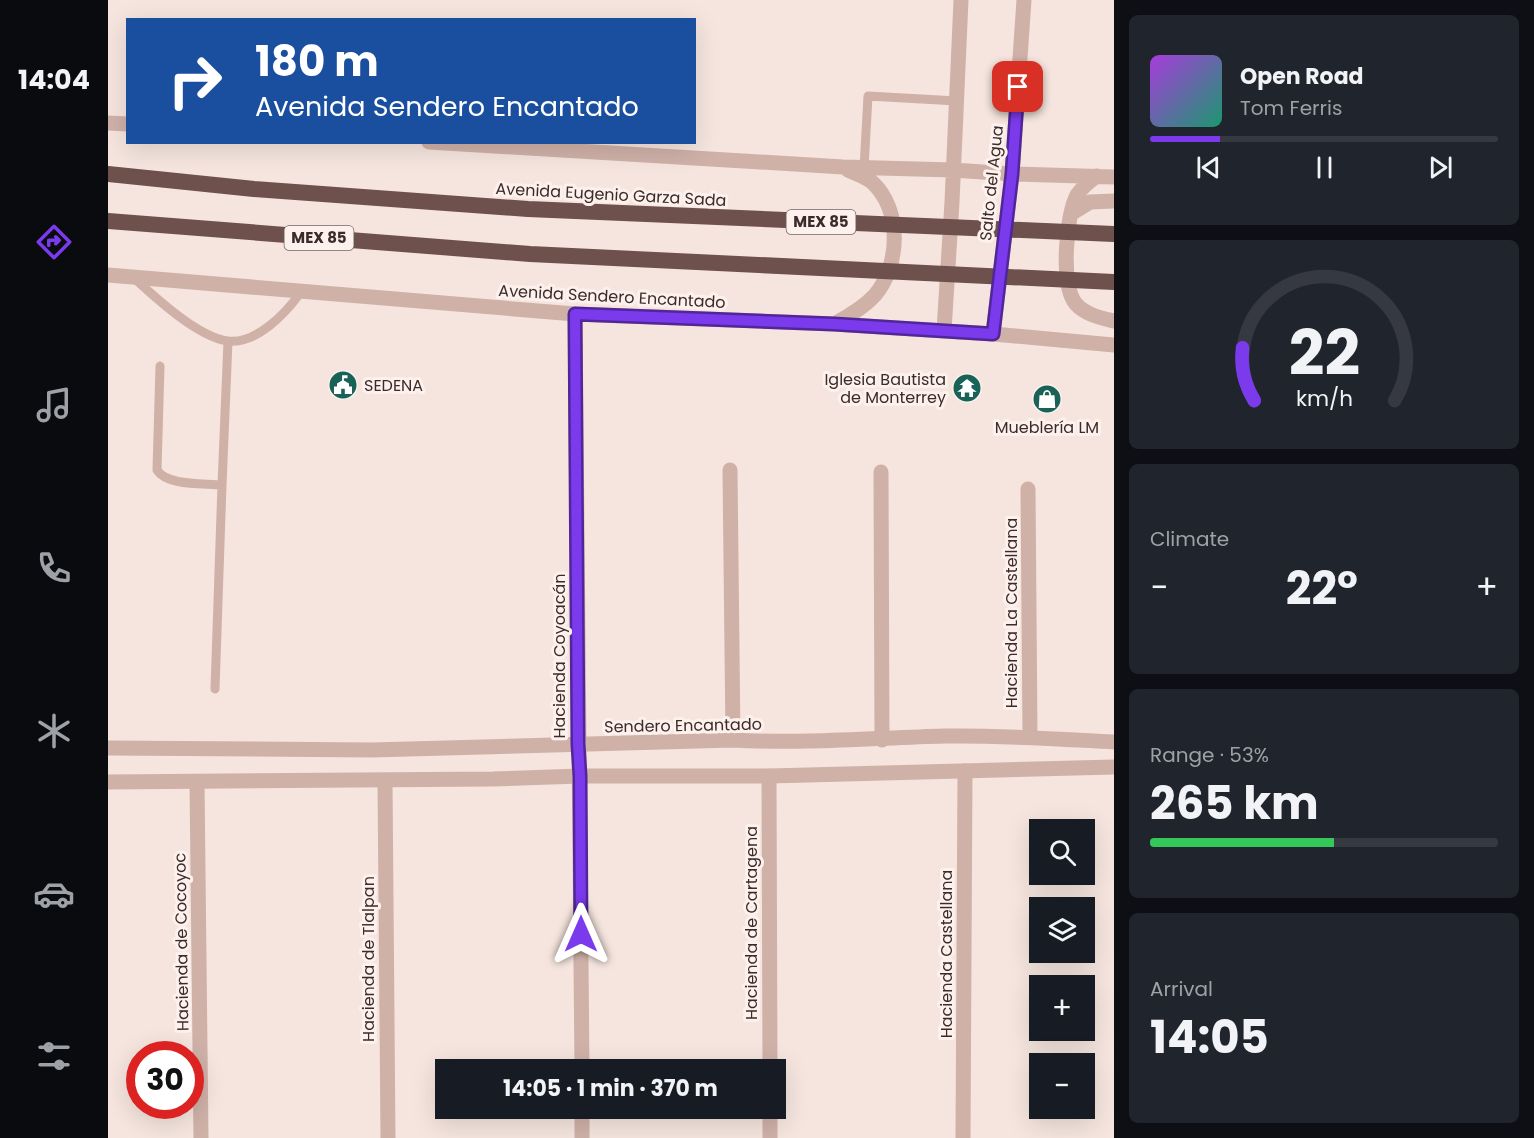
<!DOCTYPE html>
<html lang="en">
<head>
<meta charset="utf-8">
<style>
  :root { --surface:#171b24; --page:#20242c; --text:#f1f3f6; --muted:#9ea1a6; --line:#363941; --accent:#7c3aed }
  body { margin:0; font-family:Poppins,sans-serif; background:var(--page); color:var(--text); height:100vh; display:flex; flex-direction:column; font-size:22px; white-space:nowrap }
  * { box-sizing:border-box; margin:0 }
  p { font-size:20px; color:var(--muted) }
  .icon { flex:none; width:33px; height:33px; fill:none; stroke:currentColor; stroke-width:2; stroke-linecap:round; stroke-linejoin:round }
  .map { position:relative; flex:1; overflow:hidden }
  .side { display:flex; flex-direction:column; gap:15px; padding:15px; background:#0d0f14; width:420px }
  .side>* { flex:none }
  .hud { position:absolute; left:18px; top:18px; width:570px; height:126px; border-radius:0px; box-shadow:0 6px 24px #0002; background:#1a4fa0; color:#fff; overflow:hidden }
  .fabs { position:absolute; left:921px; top:819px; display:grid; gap:12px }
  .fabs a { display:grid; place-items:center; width:66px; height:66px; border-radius:0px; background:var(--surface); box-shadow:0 6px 24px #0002; font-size:30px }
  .speed { position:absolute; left:18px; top:1041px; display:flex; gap:12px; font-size:30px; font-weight:700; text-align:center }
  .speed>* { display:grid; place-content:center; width:78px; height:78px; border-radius:50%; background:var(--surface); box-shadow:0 6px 24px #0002; line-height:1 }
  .speed .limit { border:9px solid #d22; background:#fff; color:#111 }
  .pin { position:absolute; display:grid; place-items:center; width:51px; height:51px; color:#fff; margin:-26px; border-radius:12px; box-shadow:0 3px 9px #0006 }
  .me { position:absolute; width:66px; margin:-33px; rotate:0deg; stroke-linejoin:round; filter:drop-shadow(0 0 4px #0008) }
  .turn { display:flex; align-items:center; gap:21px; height:126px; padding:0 30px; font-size:27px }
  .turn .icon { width:78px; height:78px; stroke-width:2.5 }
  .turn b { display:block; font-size:42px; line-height:51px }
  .big { font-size:45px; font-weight:700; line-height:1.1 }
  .side .tile { flex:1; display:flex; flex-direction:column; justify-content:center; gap:9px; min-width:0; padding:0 21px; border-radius:9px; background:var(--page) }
  .side .dial { align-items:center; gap:0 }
  .dial svg { height:156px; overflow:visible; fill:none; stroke:var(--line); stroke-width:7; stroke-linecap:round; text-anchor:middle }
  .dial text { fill:var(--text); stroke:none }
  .song { display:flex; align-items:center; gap:18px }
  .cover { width:72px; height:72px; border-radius:9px; background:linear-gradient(135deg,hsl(280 70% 55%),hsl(160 70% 35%)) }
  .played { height:6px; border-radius:3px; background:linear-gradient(90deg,var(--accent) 20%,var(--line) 20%) }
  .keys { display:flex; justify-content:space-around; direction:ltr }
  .heat { display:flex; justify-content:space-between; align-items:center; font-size:33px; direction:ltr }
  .charge { height:9px; border-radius:4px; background:linear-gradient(90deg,#34c759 53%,var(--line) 0) }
  .trip { position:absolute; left:327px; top:1059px; width:351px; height:60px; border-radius:0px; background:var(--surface); box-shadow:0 6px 24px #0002; font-weight:700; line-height:60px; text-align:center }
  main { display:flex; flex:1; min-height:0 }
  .tabs { display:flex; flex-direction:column; width:108px; justify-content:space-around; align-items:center; background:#090b0e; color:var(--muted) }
  .tabs .icon { width:42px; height:42px }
  .tabs .selected { color:var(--accent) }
  .tabs b { font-size:27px; color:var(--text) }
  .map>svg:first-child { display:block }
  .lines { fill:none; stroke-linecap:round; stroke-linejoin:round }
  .service { stroke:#cfb1a8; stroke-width:9 }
  .minor { stroke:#cfb1a8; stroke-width:15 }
  .tertiary { stroke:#cfb1a8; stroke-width:15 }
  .trunk { stroke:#6e504c; stroke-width:16 }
  .route-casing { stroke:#51269a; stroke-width:15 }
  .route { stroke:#7c3aed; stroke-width:10 }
  .labels { text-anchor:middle; stroke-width:6; stroke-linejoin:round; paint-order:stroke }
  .shield { fill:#fcf1ec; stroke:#766664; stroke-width:1.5 }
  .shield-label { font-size:15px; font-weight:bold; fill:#3c2b29 }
  .street-label { font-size:16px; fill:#3c2b29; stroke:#fcf1ec }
  .poi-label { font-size:16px; fill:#3c2b29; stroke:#fcf1ec; text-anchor:end }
</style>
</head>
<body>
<main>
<nav class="tabs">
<b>14:04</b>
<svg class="icon selected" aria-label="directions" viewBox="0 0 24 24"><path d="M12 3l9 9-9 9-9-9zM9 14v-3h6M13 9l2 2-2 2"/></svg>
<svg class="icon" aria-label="music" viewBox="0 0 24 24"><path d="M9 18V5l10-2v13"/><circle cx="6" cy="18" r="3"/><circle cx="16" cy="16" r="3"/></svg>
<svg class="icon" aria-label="phone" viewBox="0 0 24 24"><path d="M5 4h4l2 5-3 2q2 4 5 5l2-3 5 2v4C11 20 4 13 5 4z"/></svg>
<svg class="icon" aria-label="climate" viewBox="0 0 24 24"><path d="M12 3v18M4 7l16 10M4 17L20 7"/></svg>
<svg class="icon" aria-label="car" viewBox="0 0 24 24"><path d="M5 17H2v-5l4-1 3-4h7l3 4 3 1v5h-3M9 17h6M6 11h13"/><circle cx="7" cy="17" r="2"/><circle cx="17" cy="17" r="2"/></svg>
<svg class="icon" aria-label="filters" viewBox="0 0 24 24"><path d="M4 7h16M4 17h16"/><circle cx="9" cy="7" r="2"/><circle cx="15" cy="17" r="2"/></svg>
</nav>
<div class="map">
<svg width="1006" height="1138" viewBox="0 0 1006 1138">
  <rect width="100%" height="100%" fill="#f5e5de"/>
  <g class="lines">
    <path class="service" d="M756,168L760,96L849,101
      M27,279C49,299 89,336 119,341C148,345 178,313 193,292
      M52,366L49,470C59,486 95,483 114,485L120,341
      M107,689L114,485"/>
    <path class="minor" d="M467,314L474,1070
      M622,470L625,740
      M773,472L774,740
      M920,489L922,737
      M661,776L662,1070
      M277,781L280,1138
      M89,782L93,1138
      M474,1108V1138
      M662,1108V1138
      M855,1138L857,771"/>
    <path class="tertiary" d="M0,123L20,124
      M321,142L735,167L845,170L904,174L1006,177
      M989,176C982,181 974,187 969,195C958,215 952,286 968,304C978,315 993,318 1006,321
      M964,213L982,202L1006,201
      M0,275L467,314L726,324L885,334L1006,345
      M726,324C741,316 755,308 767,295C792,265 794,211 765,183C758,177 748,174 740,170
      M836,331L844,202L853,0
      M885,334L904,174L916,0
      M0,748L264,750L625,740C696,744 766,738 836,736C893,735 949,739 1006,742
      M0,782L385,779L472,776H661L1006,767"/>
    <path class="trunk" d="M0,174L146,189L420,209L1006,234
      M0,221L422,254L1006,282"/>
  </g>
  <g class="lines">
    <g class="route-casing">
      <path id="route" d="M473,934L472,776L470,744L467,314L726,324L885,334L904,174L910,87"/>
    </g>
    <use href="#route" class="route"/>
  </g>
  <defs>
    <g id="civic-disc" transform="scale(1.5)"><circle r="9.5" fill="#196257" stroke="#fcf1ec"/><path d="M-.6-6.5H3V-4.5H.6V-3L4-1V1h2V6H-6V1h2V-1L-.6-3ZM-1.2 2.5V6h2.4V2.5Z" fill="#fff"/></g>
    <g id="temple-disc" transform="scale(1.5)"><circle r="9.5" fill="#196257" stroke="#fcf1ec"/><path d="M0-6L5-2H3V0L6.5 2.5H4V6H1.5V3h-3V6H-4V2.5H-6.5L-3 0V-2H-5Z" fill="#fff"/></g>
    <g id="shop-disc" transform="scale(1.5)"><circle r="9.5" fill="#196257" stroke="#fcf1ec"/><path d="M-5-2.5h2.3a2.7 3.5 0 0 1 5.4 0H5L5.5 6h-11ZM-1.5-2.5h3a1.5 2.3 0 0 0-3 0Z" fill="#fff"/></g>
  </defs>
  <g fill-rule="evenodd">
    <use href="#civic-disc" x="235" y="385"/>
    <use href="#temple-disc" x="859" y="388"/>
    <use href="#shop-disc" x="939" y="399"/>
  </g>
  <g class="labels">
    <g class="shield">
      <rect x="678.5" y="210" width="69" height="24" rx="4.5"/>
      <rect x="176.5" y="226" width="69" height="24" rx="4.5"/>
    </g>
    <g class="shield-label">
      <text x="713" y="227">MEX 85</text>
      <text x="211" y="243">MEX 85</text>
    </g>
    <g class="street-label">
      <text transform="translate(883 183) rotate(-84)" y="6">Salto del Agua</text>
      <text transform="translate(503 194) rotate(3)" y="6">Avenida Eugenio Garza Sada</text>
      <text transform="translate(504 296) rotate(3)" y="6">Avenida Sendero Encantado</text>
      <text transform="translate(903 613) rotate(-90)" y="6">Hacienda La Castellana</text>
      <text transform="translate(451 656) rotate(-90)" y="6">Hacienda Coyoacán</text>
      <text transform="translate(575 725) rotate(-1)" y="6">Sendero Encantado</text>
      <text transform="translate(643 923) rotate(-90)" y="6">Hacienda de Cartagena</text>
      <text transform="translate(73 942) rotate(-91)" y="6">Hacienda de Cocoyoc</text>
      <text transform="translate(838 954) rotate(-90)" y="6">Hacienda Castellana</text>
      <text transform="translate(260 959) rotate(-90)" y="6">Hacienda de Tlalpan</text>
    </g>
    <g class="poi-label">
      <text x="838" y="385">Iglesia Bautista<tspan x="838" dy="18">de Monterrey</tspan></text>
      <text x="256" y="391" text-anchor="start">SEDENA</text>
      <text x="939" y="433" text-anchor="middle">Mueblería LM</text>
    </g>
  </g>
</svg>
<div class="fabs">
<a><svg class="icon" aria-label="search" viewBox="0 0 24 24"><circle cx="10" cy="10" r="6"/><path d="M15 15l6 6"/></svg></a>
<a><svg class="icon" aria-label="layers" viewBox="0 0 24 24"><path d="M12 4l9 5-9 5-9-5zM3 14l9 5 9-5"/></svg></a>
<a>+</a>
<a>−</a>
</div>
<div class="speed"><div class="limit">30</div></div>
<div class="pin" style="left:910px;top:87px;background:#d93025"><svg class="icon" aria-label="arrive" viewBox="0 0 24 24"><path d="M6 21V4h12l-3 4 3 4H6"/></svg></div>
<svg class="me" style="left:473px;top:934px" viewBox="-20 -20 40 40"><path d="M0-17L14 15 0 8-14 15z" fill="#7c3aed" stroke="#fff" stroke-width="4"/></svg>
<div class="trip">14:05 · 1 min · 370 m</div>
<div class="hud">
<div class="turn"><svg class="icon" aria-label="right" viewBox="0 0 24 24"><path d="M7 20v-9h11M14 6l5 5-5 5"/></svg><div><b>180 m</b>Avenida Sendero Encantado</div></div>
</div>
</div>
<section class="side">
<div class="tile">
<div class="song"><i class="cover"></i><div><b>Open Road</b><p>Tom Ferris</p></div></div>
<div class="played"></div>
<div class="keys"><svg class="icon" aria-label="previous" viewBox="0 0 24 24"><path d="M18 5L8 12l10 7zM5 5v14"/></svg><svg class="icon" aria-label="pause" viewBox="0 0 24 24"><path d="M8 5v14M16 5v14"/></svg><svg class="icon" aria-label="next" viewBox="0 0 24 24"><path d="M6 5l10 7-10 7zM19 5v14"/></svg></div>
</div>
<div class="tile dial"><svg viewBox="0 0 100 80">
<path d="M14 69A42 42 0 1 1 86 69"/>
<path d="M14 69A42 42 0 0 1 8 42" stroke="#7c3aed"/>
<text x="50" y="56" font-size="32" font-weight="700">22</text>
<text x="50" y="72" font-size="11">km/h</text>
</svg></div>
<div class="tile"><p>Climate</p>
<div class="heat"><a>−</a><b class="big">22°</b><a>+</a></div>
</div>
<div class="tile"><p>Range · 53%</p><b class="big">265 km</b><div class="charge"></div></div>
<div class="tile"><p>Arrival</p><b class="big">14:05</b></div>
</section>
</main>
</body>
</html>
